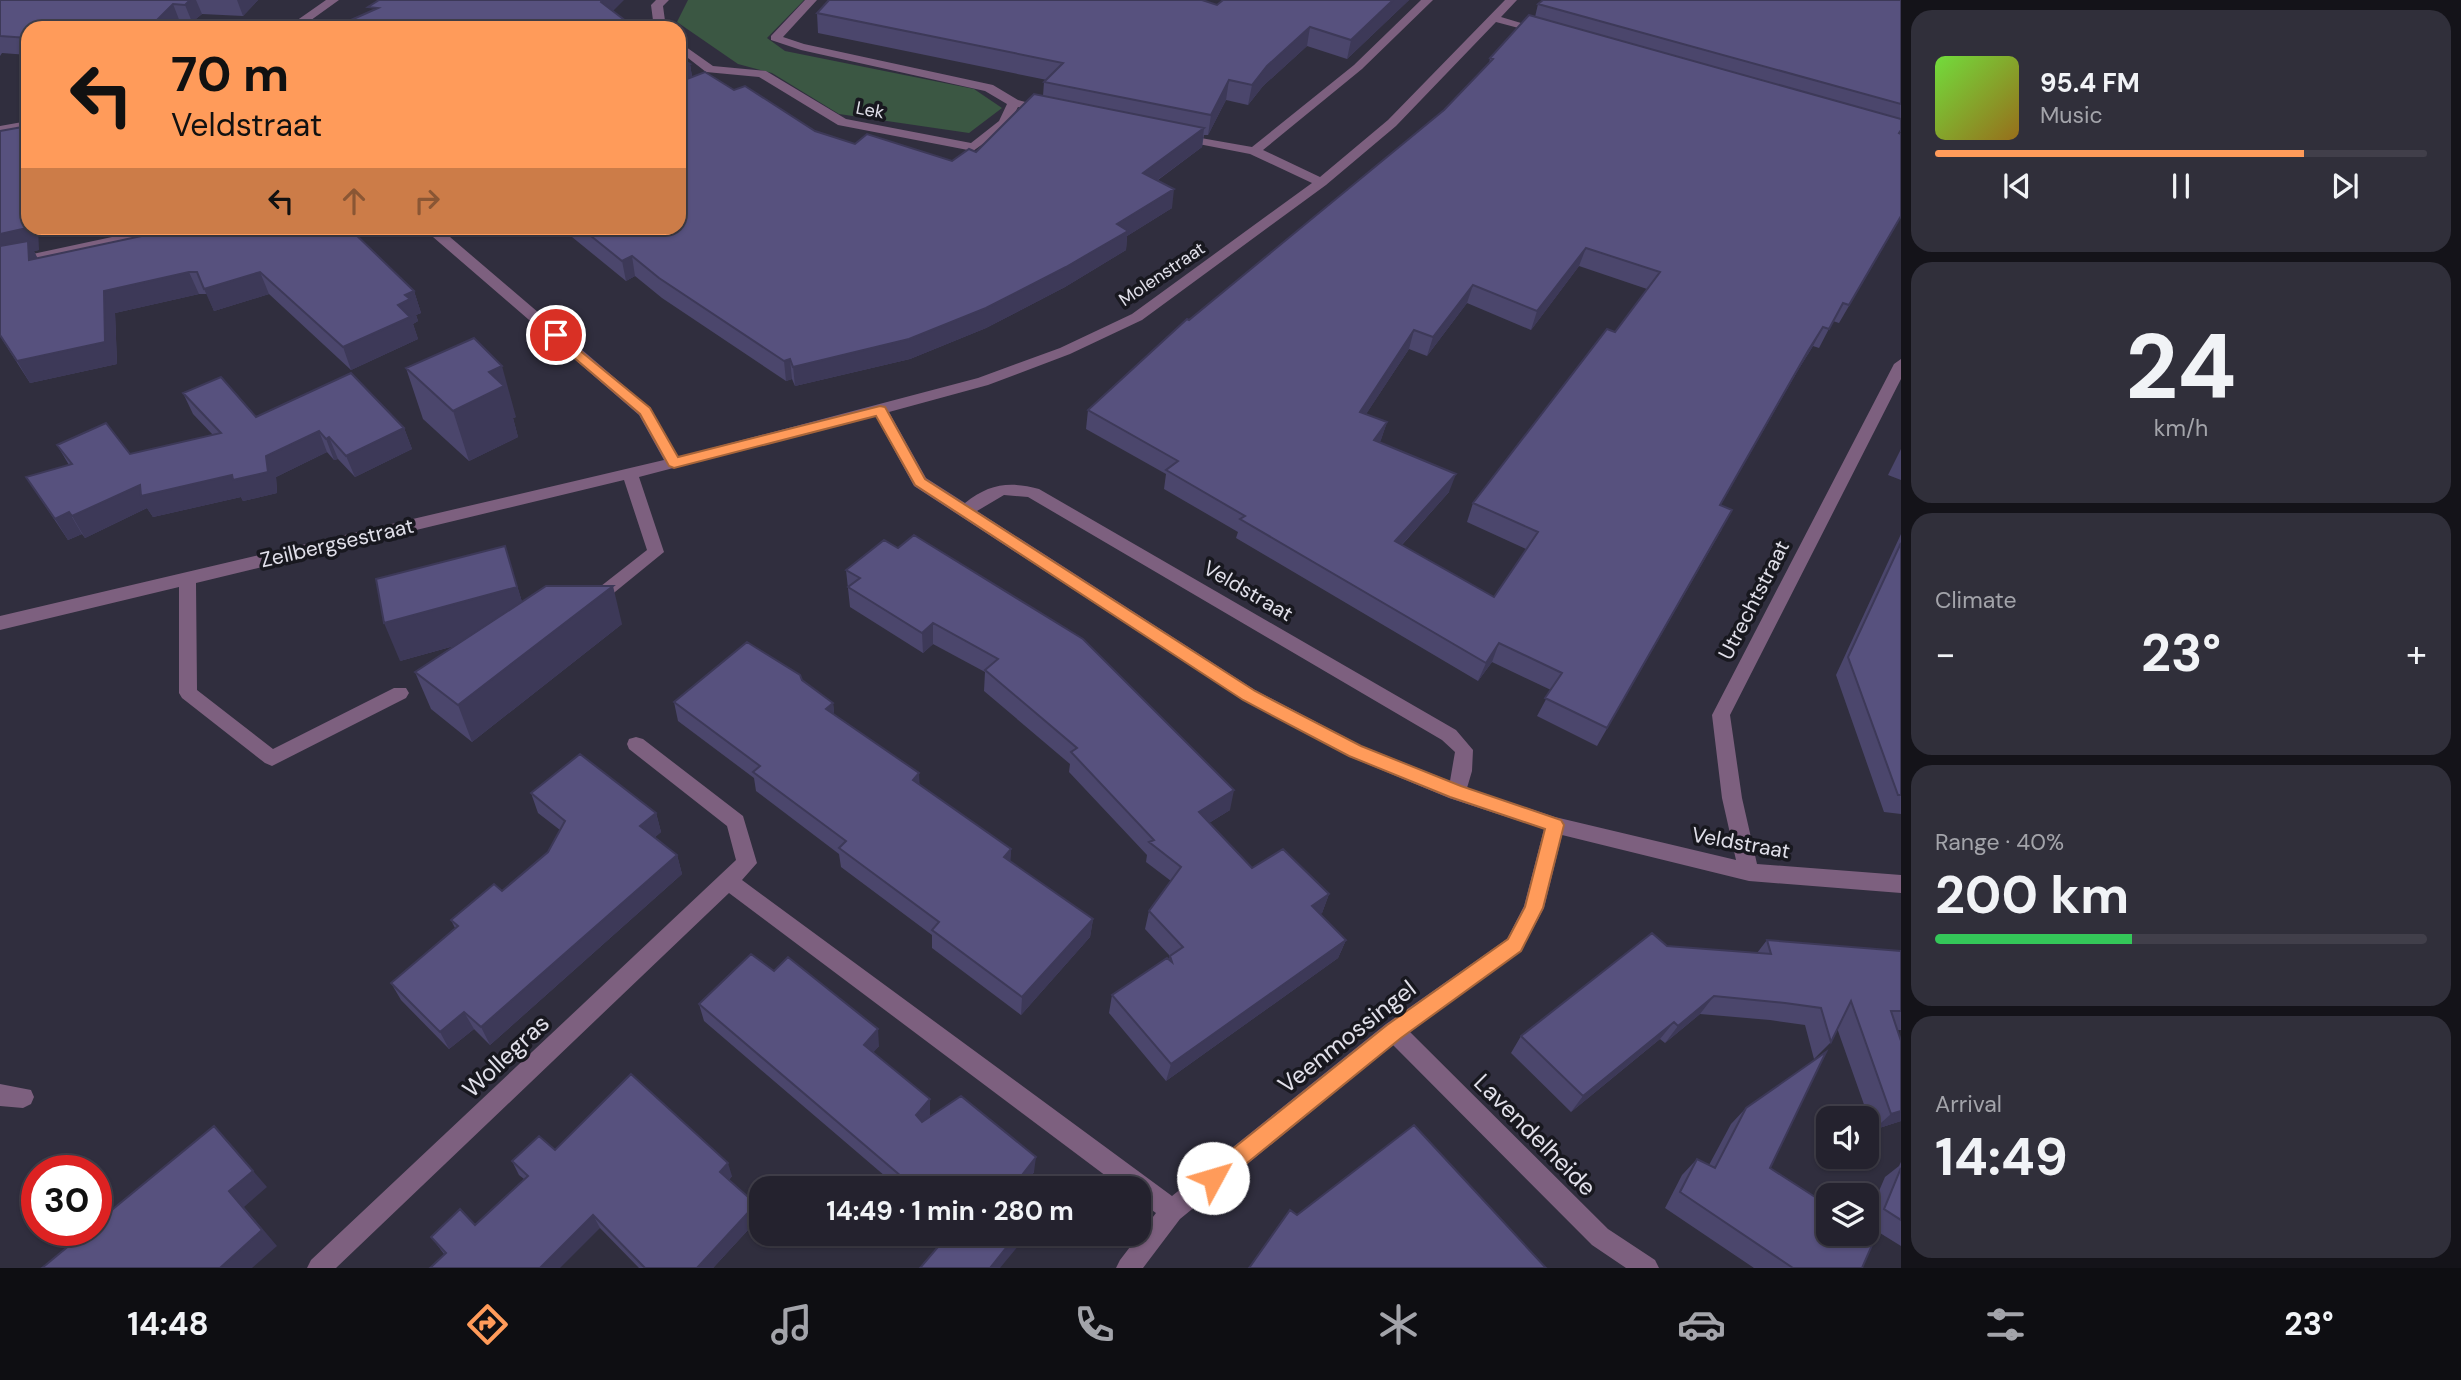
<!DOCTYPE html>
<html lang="en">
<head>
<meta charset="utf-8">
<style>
  :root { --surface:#24222e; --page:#302f3a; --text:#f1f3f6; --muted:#a3a4aa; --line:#413f4a; --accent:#ff9b5a }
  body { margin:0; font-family:"DM Sans",sans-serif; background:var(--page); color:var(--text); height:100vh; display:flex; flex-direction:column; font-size:26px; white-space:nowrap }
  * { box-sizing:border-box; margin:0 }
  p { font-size:23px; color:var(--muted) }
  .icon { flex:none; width:38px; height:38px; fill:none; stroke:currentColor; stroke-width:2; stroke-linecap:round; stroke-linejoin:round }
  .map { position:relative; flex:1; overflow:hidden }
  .side { display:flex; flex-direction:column; gap:10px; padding:10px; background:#141319; width:560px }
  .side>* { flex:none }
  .top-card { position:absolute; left:21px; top:21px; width:665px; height:214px; border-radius:21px; box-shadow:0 2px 5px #0004,0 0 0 2px var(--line); background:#ff9b5a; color:#111; overflow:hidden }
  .tools { position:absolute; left:1816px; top:1106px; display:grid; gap:14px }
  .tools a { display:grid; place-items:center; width:63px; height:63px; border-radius:14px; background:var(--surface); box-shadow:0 2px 5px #0004,0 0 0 2px var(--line); font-size:35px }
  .speed { position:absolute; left:21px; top:1155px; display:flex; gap:14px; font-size:35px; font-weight:700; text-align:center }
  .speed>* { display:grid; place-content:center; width:91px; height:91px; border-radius:50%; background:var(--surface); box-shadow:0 2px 5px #0004,0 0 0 2px var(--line); line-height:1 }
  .speed .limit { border:10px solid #d22; background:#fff; color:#111 }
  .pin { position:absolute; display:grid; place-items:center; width:60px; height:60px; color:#fff; margin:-30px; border:4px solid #fff; border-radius:50%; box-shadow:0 2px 7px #0007 }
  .me { position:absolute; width:77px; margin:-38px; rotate:51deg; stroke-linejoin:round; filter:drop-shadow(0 0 5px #0008) }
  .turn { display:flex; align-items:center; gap:24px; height:147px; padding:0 35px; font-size:32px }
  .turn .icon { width:91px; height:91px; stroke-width:2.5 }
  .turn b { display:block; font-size:49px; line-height:60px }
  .lanes { display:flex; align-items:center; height:66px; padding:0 35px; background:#0003; justify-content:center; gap:35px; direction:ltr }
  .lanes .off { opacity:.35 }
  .big { font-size:52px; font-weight:700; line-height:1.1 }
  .side .card { flex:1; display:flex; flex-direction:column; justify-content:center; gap:10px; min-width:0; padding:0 24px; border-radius:21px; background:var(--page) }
  .side .dial { align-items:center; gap:0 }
  .dial b { font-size:91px; line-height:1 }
  .song { display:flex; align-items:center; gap:21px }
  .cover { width:84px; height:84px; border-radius:10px; background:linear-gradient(135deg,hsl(100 70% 55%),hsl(40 70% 35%)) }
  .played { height:7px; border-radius:4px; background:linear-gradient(90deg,var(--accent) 75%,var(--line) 75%) }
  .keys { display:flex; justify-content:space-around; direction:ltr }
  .heat { display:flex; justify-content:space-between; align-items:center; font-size:38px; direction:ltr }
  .charge { height:10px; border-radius:5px; background:linear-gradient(90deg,#34c759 40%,var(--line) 0) }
  .trip { position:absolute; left:749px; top:1176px; width:402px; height:70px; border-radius:21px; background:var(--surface); box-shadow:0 2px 5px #0004,0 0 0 2px var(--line); font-weight:700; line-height:70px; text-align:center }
  .menu { display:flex; height:112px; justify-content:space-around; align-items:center; background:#0e0e12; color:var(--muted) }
  .menu .icon { width:49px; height:49px }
  .menu .current { color:var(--accent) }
  .menu b { font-size:32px; color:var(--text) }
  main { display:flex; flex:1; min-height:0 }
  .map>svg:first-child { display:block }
  .green { fill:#3b5743 }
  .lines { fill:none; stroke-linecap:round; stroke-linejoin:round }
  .minor { fill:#7d607f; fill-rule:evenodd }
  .wall { fill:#4b466c; fill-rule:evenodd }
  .shaded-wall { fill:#3d3958 }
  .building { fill:#57517e; stroke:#3d3958; stroke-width:2; fill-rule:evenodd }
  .route { fill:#ff9b5a; stroke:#a6653a; stroke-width:2 }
  .labels { text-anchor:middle; stroke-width:7; stroke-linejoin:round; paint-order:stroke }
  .far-street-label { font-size:18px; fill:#e1e0ea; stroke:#18181f }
  .street-label { font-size:21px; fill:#e1e0ea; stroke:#18181f }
  .near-street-label { font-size:24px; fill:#e1e0ea; stroke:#18181f }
</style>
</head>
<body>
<main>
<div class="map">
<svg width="1901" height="1268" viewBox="0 0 1901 1268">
  <rect width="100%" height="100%" fill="#302e3e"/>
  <path class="green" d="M688,0H804L767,38L785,51L974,89L1002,108L969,133L839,114L772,73L738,64L677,22Z"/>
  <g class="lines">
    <path class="minor" d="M326,0H339L300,28H286Z
      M656,0H669L663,6L666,28H654L651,5Z
      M805,0H817L783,37L804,44L993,85L1018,100L1051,109L1045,113L1018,107L1008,126L973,151L838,125L759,77L706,72L679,51V42L713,66L766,71L846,119L971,143L999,121L1007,104L985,91L801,50L771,40V36Z
      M1421,0H1433L1362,69L1263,150L1320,177L1388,120L1505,0H1517L1501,17L1547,31L1541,34L1496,22L1396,126L1326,185L1142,320L1070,354L988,385L889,412L926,478L965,503C989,484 1009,481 1039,489L1456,730L1473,750L1472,771L1467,788L1555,817L1736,860L1722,798L1712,715L1894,364L1901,359V379L1730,715L1742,798L1757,864L1901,875V893L1749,881L1562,835L1544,908L1521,951L1410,1032L1608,1229L1655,1260L1659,1268H1626L1592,1245L1393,1045L1180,1219L1143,1268H1116L1120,1260L1156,1213L1139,1201V1188H1122L729,893L336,1268H307L311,1260L736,860L727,826L629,749L627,744L629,739L636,737L643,739L743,816L757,863L742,880L1172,1196L1386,1024L1507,939L1524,906L1544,829L1449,798L1348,756L1243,700L914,486L875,415L639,477L664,552L599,605H587L584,601L587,597L647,550L624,480L196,583L197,690L273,749L394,688H406L409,693L406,698L272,766L265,763L182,698L179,693V587L0,630V616L664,460L639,415L433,237V231H443L650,408L678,457L978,378L1060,348L1132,314L1312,183L1250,154L1178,140V134L1252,147L1354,65ZM1004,495L1028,497L1442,740L1455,752L1450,781L1362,746L1255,690L977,511Z
      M28,121V129L0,134V126Z
      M154,228H177L170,232L0,269V261Z
      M0,1084L31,1090L34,1097L31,1104L23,1108L0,1106Z"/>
  </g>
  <path class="wall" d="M0,0H258L243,16L202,14L192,22H180L28,28V55L2,53L0,56Z
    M1223,0H1409L1347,59L1307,46L1263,86L1248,105L1226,100L1208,135H1204L1202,147L1158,180L1172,208L1127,236L1126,250L1065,287L986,328L910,359L795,386L792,379L786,381L662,298L635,276L626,281L561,228H679L690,64L692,77L734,90L815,131L855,144L952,161L976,152L1043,96L1044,82L1047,80L818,33L817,13L1217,5Z
    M1901,0V130L1899,133L1901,134V217L1839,323L1833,321L1819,348L1813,346L1798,370L1720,505L1722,529L1597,746L1537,716L1551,690L1492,662L1478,681L1236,538L1238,532L1164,489L1166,474L1086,429L1088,410L1189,320L1444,110L1489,64L1490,58L1535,17L1538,4ZM1579,266L1647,289L1615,332L1473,503L1467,522L1526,549L1494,597L1402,545L1449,492L1380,442L1387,422L1366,414L1409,349L1427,356L1467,303L1531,330Z
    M0,131L39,250L34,251L37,258L179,228L414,291L421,313L416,315L418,321L413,324L418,339L351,370L269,294L214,311L207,294H199L115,313L117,364L30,383L0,336Z
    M406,368L516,417L513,418L518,437L469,461L423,419Z
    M183,393L256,417L404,428L412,449L355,477L338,459L334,460L327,452L276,477L277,493L243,501L241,497L153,517L147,508L85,538L82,534L68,540L26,477L69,465L57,445L130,454L213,435L193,414Z
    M1901,449V480L1888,475Z
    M1901,534V814L1884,812L1836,675Z
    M884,540L1230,810L1209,823L1252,868L1329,894L1322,913L1320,914L1346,940L1338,958L1166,1081L1109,1013L1112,995L1169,960L1170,956L1145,929L1149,911L1171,881L1146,862L1147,855L1069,772L1070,764L984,691L985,672L933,644L923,653L850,607L846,570Z
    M505,546L522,602L622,624L472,742L431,709L415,672L454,646L400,661Z
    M802,680L833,703L834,714L919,773V784L1011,849L1010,861L1093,919L1090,937L1021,1015L932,948V935L841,867L839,854L756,791L754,778L678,721L674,702Z
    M531,793L656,813L661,832L655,837L677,855L682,874L490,1045L474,1029L449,1049L401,1000L391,983L455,928L451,920L502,891L548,852L560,830L538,813Z
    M1767,940L1901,951V1030H1897L1901,1041V1121L1873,1130L1837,1028L1831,1042L1814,1059L1805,1025L1770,1020L1700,1014L1665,1043L1660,1039L1571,1112L1511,1053L1521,1036L1667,946L1757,953Z
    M774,971L879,1046L873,1052L930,1099V1115L926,1120L1034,1172L1029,1180L1039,1188H899L704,1021L699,1004Z
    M1746,1108L1770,1168L1862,1268H1754L1665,1208L1682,1175L1697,1159L1709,1165L1731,1124Z
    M555,1150L732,1176L729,1180L756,1204L759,1218L713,1268H639L600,1228L444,1254L431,1237L475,1225L524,1179L519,1175L512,1161Z
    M1901,1162V1246L1867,1225V1219L1885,1177L1899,1166Z"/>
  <path class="shaded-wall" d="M190,0H196L202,14L192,22L185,5Z
    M237,0H258L243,16Z
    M602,0H624L604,20L601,2Z
    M1393,0H1409L1347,59L1351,40Z
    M173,4L180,22L174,28H149Z
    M1310,27L1307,46L1263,86L1248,105L1252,85L1267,66Z
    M690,64L693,83L679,89V69Z
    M1229,80L1226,100L1208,135L1211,115Z
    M1204,128L1202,147L1141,192L1143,173Z
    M28,170V228H38L39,250L34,251L40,263L0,258V234L24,171Z
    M1174,189L1172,208L1127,236L1126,250L1065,287L986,328L910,359L795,386L793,367L1117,224Z
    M1586,248L1579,266L1531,330L1537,311Z
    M632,256L635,276L626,281L622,261Z
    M189,272L199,294L115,313L117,364L30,383L17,361L104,291Z
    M260,272L269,294L214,311L204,289Z
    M1473,285L1467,303L1427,356L1433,337Z
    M414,291L421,313L416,315L418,321L413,324L418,339L351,370L343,347L398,305L405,295Z
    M1823,327L1813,346L1798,370L1710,524L1808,351Z
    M1414,330L1409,349L1355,431L1360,412Z
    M790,359L792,379L786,381L784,361Z
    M502,366L516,417L513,418L518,437L469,461L453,411L489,372Z
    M1387,422L1381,440L1368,459L1374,440Z
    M404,428L412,449L355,477L346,456Z
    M319,431L327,452L276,477L277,493L243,501L241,497L153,517L147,508L85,538L72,516L140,485L266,456Z
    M329,437L338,459L334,460L326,439Z
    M1456,474L1449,492L1389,559L1395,541Z
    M69,512L82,534L68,540L55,519Z
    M505,546L529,625L400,661L384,623Z
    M613,586L622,624L472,742L458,705Z
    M933,623V644L923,653L922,633Z
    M1499,643L1492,662L1478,681L1486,663Z
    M833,703L835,722L826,709Z
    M919,773L920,793L913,780Z
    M1234,790L1230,810L1194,832L1199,812Z
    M656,813L661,832L646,845L640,826Z
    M1011,849L1010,868L1004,857Z
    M677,855L682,874L490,1045L481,1027Z
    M1329,894L1322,913L1306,924L1312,906Z
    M1093,919L1090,937L1021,1015L1022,997Z
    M1346,940L1338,958L1166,1081L1171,1064Z
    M1714,996L1700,1014L1665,1043L1678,1026Z
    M464,1012L474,1029L449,1049L440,1032Z
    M1674,1022L1660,1039L1571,1112L1583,1096Z
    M878,1029L879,1046L866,1061L864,1045Z
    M930,1099V1115L916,1131V1115Z
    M1901,1111V1121L1873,1130L1891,1114Z
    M214,1126L267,1187L244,1207L277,1246L252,1268H220Z
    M1036,1157L1034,1172L1022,1188V1175Z
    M728,1163L732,1176L724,1186L720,1172Z
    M756,1204L759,1218L713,1268H697Z
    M593,1215L600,1228L560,1268H540Z
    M1017,1234H1028L1000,1268H990Z"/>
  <path class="building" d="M0,0H190L185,5L173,4L149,28H28V38L0,36Z
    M379,0H602L601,2L635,28H333L378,8L368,7Z
    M829,0H1202L1217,5L1223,0H1393L1351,40L1310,27L1267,66L1252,85L1229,80L1211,115L1044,82L1063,63L817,13Z
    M1543,0H1901V104L1538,4Z
    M1529,15L1901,119V130L1899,133L1901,134V216L1849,305L1843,303L1829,329L1823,327L1808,351L1720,505L1732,510L1607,728L1545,698L1562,673L1499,643L1486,663L1240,519L1245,516L1166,470L1178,461L1088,410L1187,319L1189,320L1444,110L1493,59L1490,58ZM1586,248L1660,272L1615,332L1607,329L1473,503L1538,532L1494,597L1395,541L1456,474L1374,440L1387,422L1360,412L1414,330L1433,337L1473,285L1537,311Z
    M679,57L690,64L679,69Z
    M705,72L734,90L745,86L815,131L855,144L867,134L952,161L969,149L976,152L1034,94L1204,128L1143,173L1174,189L1117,224L1128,231L1066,267L986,308L909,339L793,367L790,359L784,361L659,278L632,256L622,261L581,228H679V82Z
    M28,126V170L24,171L27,228L0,234V131Z
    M179,228H349L414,291L405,295L410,299L398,305L410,317L343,347L260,272L204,289L197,272H189L104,291L105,342L17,361L0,335V246L28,241L29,260Z
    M474,338L502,366L489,372L504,386L453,411L406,368Z
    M351,373L404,428L346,456L329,437L326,439L319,431L266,456L268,472L233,480L232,475L141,496L140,485L72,516L69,512L55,519L26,477L72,464L57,445L106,423L130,454L221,433L183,393L221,377L256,417Z
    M914,535L1083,639L1234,790L1199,812L1252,868L1283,849L1329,894L1312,906L1346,940L1171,1064L1112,995L1167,958L1172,962L1170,956L1183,947L1149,911L1181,867L1149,842L1154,840L1071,752L1077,748L985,670L998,659L933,623L922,633L848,587L860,578L846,570L884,540L898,548Z
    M1901,543V795H1898L1848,657Z
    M505,546L517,587L384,623L376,579Z
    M546,586H613L458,705L415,672Z
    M747,642L800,675L802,680L833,703L826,709L919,773L913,780L1011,849L1004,857L1093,919L1022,997L932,930L939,922L839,848L846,841L753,772L760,766L674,702Z
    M580,754L656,813L640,826L677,855L481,1027L464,1012L440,1032L391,983L458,926L451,920L494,884L502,891L548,852L565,821L531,793Z
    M1652,933L1667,946L1771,954L1767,940L1901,951V1011H1891L1901,1041V1111L1891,1114L1851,1001L1831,1042L1821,1008L1785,1003L1714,996L1678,1026L1674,1022L1583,1096L1521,1036Z
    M751,954L774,971L788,957L878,1029L864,1045L930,1099L916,1115L922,1122L961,1096L1036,1157L1022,1175L1039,1188H915L699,1004Z
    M1826,1052L1770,1168L1829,1206V1234H1867V1231L1876,1236L1862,1268H1793L1680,1192L1697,1159L1715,1168L1746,1108Z
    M631,1074L728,1163L720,1172L756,1204L697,1268H645L593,1215L540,1268H430L446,1253L431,1237L460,1209L475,1225L528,1176L512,1161L539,1136L555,1150Z
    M1414,1125L1546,1268H1249L1290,1210L1297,1215Z
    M214,1126L253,1171L229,1191L262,1230L220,1268H42L88,1230H96V1223Z
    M1901,1168V1220L1884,1209Z
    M949,1234H1017L990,1268H920Z"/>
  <path class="route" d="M556,331L650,408L678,457L880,406L885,407L925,479L1255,691L1361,746L1461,786L1561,820L1564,825L1543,908L1521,951L1401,1038L1220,1185L1213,1188L1205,1185L1202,1178L1205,1171L1387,1025L1508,939L1525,907L1545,829L1450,797L1349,756L1243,700L915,485L876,416L674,468L669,466L640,414L551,338L549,335Z"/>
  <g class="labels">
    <g class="far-street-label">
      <text transform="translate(870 110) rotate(11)" y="6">Lek</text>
      <text transform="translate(1162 274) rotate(-34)" y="6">Molenstraat</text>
    </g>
    <g class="street-label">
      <text transform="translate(337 543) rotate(-13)" y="7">Zeilbergsestraat</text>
      <text transform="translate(1248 591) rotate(30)" y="7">Veldstraat</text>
      <text transform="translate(1754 600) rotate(-63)" y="7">Utrechtstraat</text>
      <text transform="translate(1741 843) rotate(10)" y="7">Veldstraat</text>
    </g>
    <g class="near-street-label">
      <text transform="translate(1347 1037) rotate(-38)" y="8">Veenmossingel</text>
      <text transform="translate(506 1056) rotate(-43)" y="8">Wollegras</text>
      <text transform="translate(1535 1135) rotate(45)" y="8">Lavendelheide</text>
    </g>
  </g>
</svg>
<div class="tools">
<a><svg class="icon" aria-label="sound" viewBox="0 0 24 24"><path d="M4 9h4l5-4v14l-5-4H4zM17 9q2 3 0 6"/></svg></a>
<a><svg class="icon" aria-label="layers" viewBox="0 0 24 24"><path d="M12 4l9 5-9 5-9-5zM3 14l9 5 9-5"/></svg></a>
</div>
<div class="speed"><div class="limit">30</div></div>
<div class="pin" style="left:556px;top:335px;background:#d93025"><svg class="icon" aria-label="arrive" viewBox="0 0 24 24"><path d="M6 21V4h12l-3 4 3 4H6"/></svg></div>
<svg class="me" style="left:1213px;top:1178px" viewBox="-20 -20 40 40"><circle r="19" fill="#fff"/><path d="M0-13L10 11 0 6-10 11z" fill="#ff9b5a"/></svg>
<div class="trip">14:49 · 1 min · 280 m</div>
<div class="top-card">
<div class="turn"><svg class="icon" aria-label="left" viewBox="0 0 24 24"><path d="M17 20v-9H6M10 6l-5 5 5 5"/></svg><div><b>70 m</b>Veldstraat</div></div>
<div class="lanes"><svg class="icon" aria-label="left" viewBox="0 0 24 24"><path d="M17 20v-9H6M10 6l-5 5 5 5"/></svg><svg class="icon off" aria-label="ahead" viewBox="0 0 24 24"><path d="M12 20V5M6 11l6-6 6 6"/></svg><svg class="icon off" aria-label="right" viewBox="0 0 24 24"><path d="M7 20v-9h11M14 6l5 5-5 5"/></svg></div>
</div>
</div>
<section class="side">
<div class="card">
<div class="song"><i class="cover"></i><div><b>95.4 FM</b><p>Music</p></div></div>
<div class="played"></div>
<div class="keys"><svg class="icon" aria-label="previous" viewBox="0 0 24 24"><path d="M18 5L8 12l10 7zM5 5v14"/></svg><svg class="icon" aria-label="pause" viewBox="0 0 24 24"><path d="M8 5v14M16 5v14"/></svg><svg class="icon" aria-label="next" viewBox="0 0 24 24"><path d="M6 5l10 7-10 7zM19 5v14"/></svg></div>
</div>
<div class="card dial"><b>24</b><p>km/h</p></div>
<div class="card"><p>Climate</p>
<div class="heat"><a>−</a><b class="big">23°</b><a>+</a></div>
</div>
<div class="card"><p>Range · 40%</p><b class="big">200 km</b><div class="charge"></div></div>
<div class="card"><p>Arrival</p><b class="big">14:49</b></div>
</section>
</main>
<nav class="menu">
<b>14:48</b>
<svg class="icon current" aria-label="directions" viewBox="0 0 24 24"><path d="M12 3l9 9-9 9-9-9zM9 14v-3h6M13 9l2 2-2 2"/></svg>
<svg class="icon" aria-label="music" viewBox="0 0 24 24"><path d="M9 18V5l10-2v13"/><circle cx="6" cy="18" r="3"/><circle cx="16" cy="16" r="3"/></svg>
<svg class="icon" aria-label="phone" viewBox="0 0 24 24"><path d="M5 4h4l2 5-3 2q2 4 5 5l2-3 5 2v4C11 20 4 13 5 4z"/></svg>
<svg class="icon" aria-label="climate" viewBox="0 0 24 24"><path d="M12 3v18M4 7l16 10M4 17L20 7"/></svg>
<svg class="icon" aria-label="car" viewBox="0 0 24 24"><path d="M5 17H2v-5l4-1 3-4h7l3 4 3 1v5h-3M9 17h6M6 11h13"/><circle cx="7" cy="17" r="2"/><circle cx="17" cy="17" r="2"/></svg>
<svg class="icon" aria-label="filters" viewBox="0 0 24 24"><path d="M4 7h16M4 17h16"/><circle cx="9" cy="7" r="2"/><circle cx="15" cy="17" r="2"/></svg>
<b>23°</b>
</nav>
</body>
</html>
